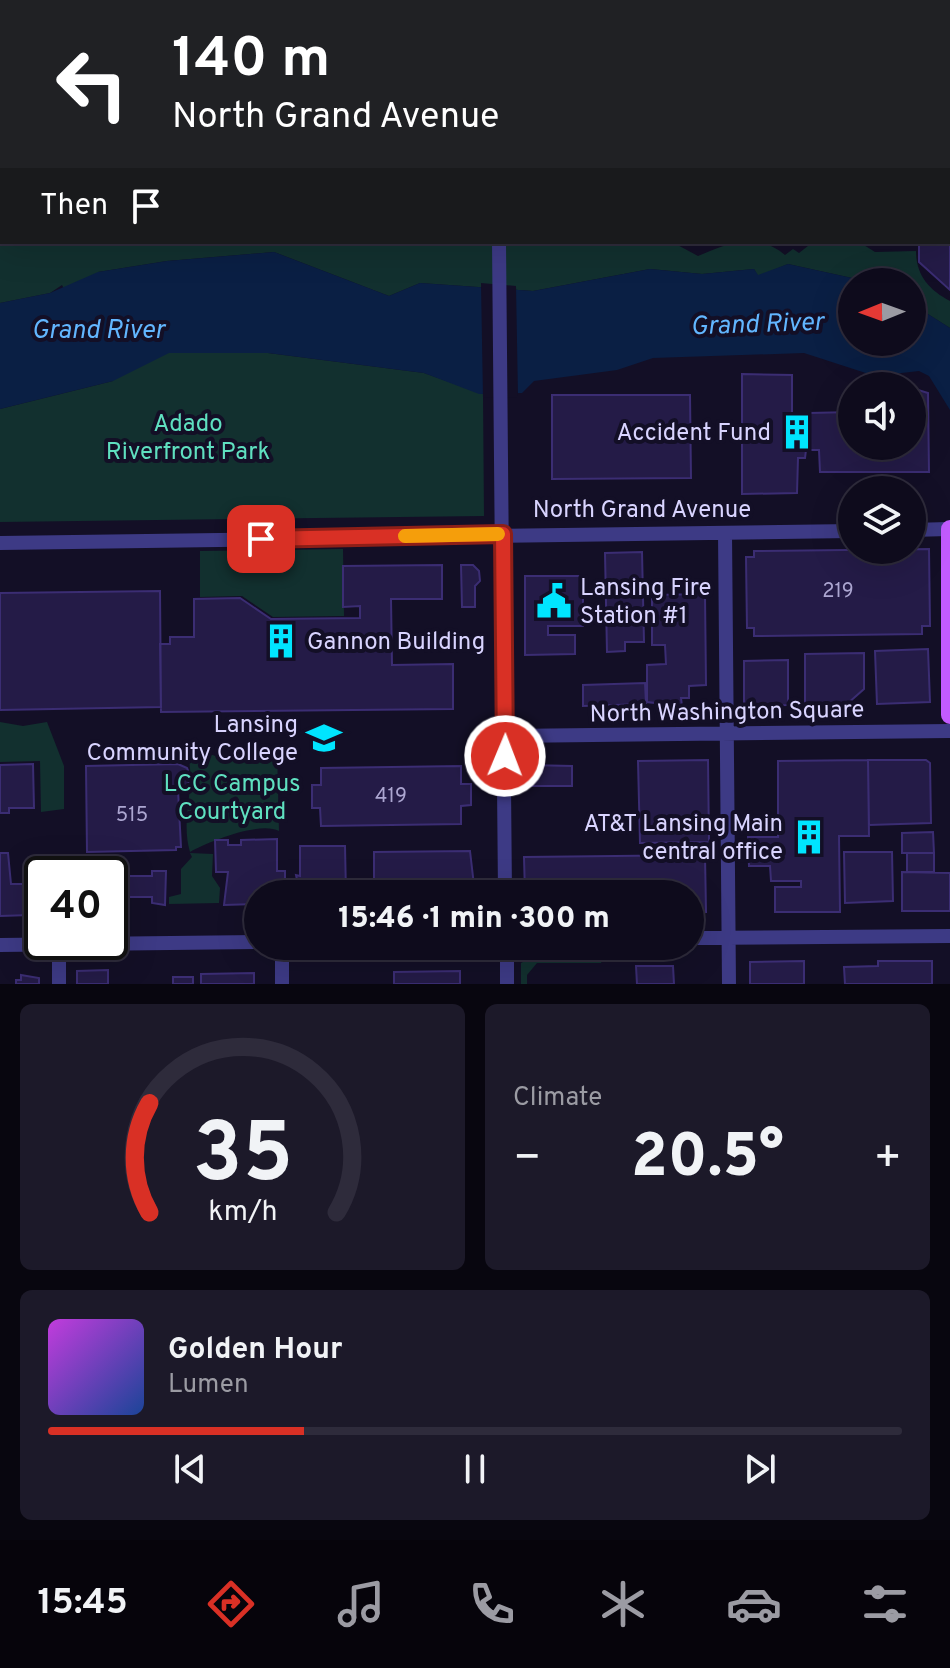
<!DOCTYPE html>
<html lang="en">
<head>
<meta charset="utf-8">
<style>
  :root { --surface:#0e0b1c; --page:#1c1929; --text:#f1f3f6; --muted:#9b9ba3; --line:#2e2b3b; --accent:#d93025 }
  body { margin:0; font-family:Overpass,sans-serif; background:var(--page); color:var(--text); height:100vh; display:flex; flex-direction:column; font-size:30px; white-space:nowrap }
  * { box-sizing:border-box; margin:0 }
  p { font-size:26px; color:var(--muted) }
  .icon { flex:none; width:44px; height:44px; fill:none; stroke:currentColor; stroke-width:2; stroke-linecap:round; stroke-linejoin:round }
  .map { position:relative; height:984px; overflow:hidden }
  .drawer { display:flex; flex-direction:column; gap:20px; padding:20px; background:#08060f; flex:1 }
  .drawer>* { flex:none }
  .guide { position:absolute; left:0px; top:0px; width:950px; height:244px; box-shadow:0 8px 32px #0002,0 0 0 2px var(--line); background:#202124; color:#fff; overflow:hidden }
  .needle { width:52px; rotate:269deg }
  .controls { position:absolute; left:838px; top:268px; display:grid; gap:16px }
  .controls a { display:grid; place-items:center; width:88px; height:88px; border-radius:50%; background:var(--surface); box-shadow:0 8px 32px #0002,0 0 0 2px var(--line); font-size:40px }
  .speed { position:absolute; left:24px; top:856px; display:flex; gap:16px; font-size:40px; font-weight:700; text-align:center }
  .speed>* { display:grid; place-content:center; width:104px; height:104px; border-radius:50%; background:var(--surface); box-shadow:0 8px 32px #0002,0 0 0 2px var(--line); line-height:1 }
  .speed .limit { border:4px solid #111; border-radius:12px; background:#fff; color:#111 }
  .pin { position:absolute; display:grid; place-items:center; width:68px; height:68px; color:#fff; margin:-34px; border-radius:16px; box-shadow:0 4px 12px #0006 }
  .me { position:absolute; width:88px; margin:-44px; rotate:1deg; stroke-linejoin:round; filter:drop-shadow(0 0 6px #0008) }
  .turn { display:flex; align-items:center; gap:28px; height:168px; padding:0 40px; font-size:36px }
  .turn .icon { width:104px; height:104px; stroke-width:2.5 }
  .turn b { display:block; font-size:56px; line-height:68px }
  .then { display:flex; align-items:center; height:76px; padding:0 40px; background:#0003; gap:16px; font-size:30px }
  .big { font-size:60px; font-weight:800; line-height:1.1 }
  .drawer .widget { flex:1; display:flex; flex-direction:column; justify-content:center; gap:12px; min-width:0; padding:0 28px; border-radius:12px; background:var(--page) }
  .drawer .dial { align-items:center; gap:0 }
  .dial svg { height:208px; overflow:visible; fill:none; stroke:var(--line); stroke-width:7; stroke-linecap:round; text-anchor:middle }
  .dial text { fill:var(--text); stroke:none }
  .song { display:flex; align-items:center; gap:24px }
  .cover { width:96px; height:96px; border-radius:12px; background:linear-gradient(135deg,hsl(290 70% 55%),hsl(220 70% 35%)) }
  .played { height:8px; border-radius:4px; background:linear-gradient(90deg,var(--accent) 30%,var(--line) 30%) }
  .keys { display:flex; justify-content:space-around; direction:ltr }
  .heat { display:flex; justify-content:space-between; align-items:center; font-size:44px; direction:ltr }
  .drawer .tiles { flex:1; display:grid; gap:20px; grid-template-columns:1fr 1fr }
  .widget:last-child { grid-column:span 2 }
  .trip { position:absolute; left:244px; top:880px; width:460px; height:80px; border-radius:40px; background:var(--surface); box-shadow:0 8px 32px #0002,0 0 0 2px var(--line); font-weight:800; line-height:80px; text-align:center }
  .tab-bar { display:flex; height:128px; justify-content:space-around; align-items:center; background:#06040b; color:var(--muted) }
  .tab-bar .icon { width:56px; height:56px }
  .tab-bar .on { color:var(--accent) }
  .tab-bar b { font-size:36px; color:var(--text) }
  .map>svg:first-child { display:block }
  .green { fill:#12302f }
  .water { fill:#0a1f44 }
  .pier { fill:#130f26 }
  .building { fill:#241b47; stroke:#3b2d73; stroke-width:2 }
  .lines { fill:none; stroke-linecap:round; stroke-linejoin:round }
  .minor-tunnel { stroke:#312d47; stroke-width:14; stroke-dasharray:14 7; stroke-linecap:butt }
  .minor { stroke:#3d3a85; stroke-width:14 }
  .major { stroke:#c25bff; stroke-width:18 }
  .route-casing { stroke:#8d1f18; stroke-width:20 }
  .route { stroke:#d93025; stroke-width:14 }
  .slow { stroke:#f59e0b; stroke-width:14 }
  .labels { text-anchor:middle; stroke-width:8; stroke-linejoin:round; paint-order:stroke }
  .number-label { font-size:20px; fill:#aca6d1 }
  .park-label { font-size:24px; fill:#5fe0c0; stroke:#130f26 }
  .poi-label { font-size:24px; fill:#d9d4ff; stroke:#130f26; text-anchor:end }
  .street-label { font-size:24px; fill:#d9d4ff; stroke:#130f26 }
  .water-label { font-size:26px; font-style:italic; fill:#62b6ff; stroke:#130f26 }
</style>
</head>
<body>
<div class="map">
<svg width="950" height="984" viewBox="0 0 950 984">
  <rect width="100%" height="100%" fill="#130f26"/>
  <path class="green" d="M714,0H950V1Z
    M0,215L2,242H672L698,256C729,243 756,231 785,255L793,249L799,253L813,242H859L875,252L916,251C916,275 929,290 950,301V328L912,304V282H889L882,275L852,278L788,264L758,276L754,269L702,274L650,269L533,291L420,283L389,296L274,252L167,261L98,272L169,353H268L424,373L483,394L484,516L0,522V409L113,381L62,285L50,293L0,303Z
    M343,549L344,616L273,617L242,596L200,597V551Z
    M0,722L23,726L47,722L64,766V809L41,812L40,761L0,762Z
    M277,749L279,831C259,821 208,842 190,852C180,818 196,789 188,755L204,752L224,759L241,752Z
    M190,853L213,854L212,876L220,888L219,903L169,904V897L181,894V869L192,857Z
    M604,956L601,963H537L527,975V984H521V963L532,957Z"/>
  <path class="water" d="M274,252L389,296L420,283L533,291L650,269L702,274L754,269L758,275L788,264L852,278L882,275L889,282H852V342H912V304L950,328V410L929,376L919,371L875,376L804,353L653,358L617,370L534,381L522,393L479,394L424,373L268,353H169L113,381L0,409V303L50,293L98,272L167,261Z"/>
  <path class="pier" d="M481,283L516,286L518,397L483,398Z"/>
  <path class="building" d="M440,0H477V2H440Z
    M948,113H950V290L919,262V242H948Z
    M742,374L792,375V417L809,418V413L852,412V446H912V388L928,393L929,472H820L819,450H806L805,458H798L797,493L742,494Z
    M552,395H690L691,478L552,479Z
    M929,549L930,626H922V634L754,636V628H747L746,557H754V551Z
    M642,552L644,642H625V651L607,652L605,553Z
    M442,565V599H391L392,665L453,664V709L161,712L160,644H170V637H194V599L240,598L271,619L360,618V606L343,607V566Z
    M461,565H473L479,571L480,581L475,586V607H462Z
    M525,576H583V626H548V635H575V654L525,655Z
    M160,591L161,707L0,710V593Z
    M705,594L706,685L689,686V698H681L682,706L647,702V665L666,664L665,645H652V595Z
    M928,649L930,702L877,704L875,651Z
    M864,653V689L847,704L805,705V654Z
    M788,660V705L744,706V661Z
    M645,683L646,704L583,706V685Z
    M708,760L709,842L640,843L638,761Z
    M868,760L869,836H839L840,912H775V887H801V881H771L770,866H749L748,837H778V761Z
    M868,760H926L930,763L931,823L869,825Z
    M33,764L34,808H9V813H0V765Z
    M178,764L187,768L190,775L188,786L178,790L181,847H176V850L87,852L86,766Z
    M527,765L572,766V786H527Z
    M461,766V784H471V805L461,806V824L321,826L320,808H312V785H321V768Z
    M933,832L934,853H902V833Z
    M277,839V871H285V894H258V904L224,905L228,872H216L215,840H228V845H241V840Z
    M300,846H345L346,894H300L296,875L300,876Z
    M470,851L475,894H374V852Z
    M844,852H892L893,901L845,903Z
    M0,853H8L11,884H24V894H30V915L0,916Z
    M907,853H934V872H907Z
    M705,855L706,912L690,913V894H525L524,857Z
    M152,871H166L165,905L152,903V897H122L117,876H152Z
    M902,872L950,873V911H902Z
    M110,886H122L123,908L115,911H110Z
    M804,961V984H750V962Z
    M878,961H932V984H845L844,967L878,966Z
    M636,966H673L674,984H637Z
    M108,970V984H77V971Z
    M460,971V984H394V972Z
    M254,973V984H201V974Z
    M21,975L39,978V984H16V980H21Z
    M173,977H193V984H173Z"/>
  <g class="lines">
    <path class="minor-tunnel" d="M948,203H950"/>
    <path class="minor" d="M49,0V2
      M498,0V2
      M499,242L505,894
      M912,530L948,529
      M725,533L729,984
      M0,543L852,531
      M505,736L950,731
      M690,938L950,936
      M59,944V984
      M0,945L258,942
      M282,946V984
      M507,946V984"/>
    <path class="major" d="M948,19H950
      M0,26H2
      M950,529V715"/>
  </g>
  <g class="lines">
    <g class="route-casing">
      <path id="route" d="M261,539L503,534L505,756"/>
    </g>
    <use href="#route" class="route"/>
    <path class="slow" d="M405,536L498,534"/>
  </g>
  <defs>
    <g id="building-bare" transform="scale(2.76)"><path d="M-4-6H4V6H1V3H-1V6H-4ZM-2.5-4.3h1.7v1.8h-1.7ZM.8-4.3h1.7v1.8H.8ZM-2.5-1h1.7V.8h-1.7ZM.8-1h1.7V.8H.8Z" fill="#00e5ff" stroke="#130f26" stroke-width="2.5" paint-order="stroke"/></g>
    <g id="civic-bare" transform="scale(2.76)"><path d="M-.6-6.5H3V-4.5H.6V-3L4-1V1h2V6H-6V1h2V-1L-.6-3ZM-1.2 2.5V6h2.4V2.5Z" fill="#00e5ff" stroke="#130f26" stroke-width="2.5" paint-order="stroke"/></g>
    <g id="university-bare" transform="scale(2.76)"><path d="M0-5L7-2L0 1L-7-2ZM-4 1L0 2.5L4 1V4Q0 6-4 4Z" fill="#00e5ff" stroke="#130f26" stroke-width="2.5" paint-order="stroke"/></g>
  </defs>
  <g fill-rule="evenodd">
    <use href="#building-bare" x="797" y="432"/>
    <use href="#civic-bare" x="554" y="601"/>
    <use href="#building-bare" x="281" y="641"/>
    <use href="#university-bare" x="324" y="738"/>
    <use href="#building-bare" x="809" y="837"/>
  </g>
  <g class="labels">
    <g class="number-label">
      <text x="838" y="597">219</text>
      <text x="391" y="802">419</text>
      <text x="132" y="821">515</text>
    </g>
    <g class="park-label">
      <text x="188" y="431">Adado<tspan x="188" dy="28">Riverfront Park</tspan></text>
      <text x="232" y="791">LCC Campus<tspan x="232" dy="28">Courtyard</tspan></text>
    </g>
    <g class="poi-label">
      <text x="771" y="440">Accident Fund</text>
      <text x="580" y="595" text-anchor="start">Lansing Fire<tspan x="580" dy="28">Station #1</tspan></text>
      <text x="307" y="649" text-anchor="start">Gannon Building</text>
      <text x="298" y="732">Lansing<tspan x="298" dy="28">Community College</tspan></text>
      <text x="783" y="831">AT&amp;T Lansing Main<tspan x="783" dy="28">central office</tspan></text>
    </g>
    <g class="street-label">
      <text x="642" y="517">North Grand Avenue</text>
      <text transform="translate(727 711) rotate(-1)" y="8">North Washington Square</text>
    </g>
    <g class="water-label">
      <text transform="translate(757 323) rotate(-2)" y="9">Grand River</text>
      <text x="98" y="338">Grand River</text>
    </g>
  </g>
</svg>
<div class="controls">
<a><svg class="needle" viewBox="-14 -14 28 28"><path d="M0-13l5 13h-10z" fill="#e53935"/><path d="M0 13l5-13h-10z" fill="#9b9ba3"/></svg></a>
<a><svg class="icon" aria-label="sound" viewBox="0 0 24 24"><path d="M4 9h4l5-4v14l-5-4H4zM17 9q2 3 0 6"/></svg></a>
<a><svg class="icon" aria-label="layers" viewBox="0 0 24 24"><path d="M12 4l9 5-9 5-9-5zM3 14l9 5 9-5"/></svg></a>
</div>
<div class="speed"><div class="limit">40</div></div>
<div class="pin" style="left:261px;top:539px;background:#d93025"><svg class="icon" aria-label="arrive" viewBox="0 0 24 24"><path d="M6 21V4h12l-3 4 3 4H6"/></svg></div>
<svg class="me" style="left:505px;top:756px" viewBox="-20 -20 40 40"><circle r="17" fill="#d93025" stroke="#fff" stroke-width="3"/><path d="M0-11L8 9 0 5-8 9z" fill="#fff"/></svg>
<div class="trip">15:46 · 1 min · 300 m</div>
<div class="guide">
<div class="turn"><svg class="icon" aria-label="left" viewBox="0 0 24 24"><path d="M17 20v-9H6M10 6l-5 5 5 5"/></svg><div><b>140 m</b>North Grand Avenue</div></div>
<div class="then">Then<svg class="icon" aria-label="arrive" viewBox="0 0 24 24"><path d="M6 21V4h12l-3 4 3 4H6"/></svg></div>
</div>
</div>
<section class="drawer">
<div class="tiles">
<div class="widget dial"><svg viewBox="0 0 100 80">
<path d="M14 69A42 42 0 1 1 86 69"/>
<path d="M14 69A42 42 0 0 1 14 27" stroke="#d93025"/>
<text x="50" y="56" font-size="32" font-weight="700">35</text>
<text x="50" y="72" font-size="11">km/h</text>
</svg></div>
<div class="widget"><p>Climate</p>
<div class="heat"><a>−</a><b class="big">20.5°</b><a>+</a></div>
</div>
<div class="widget">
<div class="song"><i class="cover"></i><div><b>Golden Hour</b><p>Lumen</p></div></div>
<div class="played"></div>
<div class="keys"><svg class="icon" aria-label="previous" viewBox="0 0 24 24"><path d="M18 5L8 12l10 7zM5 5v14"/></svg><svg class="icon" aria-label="pause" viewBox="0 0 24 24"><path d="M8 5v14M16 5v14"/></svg><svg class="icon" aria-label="next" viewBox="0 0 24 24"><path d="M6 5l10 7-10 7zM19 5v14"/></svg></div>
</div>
</div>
</section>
<nav class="tab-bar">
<b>15:45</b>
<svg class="icon on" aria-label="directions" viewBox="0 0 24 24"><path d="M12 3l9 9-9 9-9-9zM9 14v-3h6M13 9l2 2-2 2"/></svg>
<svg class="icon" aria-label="music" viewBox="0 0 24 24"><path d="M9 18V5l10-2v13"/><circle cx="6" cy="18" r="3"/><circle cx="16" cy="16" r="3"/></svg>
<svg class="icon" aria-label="phone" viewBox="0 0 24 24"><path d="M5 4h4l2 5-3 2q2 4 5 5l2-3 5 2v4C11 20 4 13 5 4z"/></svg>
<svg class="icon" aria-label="climate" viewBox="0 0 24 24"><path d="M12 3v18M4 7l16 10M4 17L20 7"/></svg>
<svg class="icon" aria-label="car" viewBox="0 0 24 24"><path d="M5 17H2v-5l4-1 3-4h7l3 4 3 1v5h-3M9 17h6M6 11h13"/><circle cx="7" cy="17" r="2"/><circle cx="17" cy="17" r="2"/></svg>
<svg class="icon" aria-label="filters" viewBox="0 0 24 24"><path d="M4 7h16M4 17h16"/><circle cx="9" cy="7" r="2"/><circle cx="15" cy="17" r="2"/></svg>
</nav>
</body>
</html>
